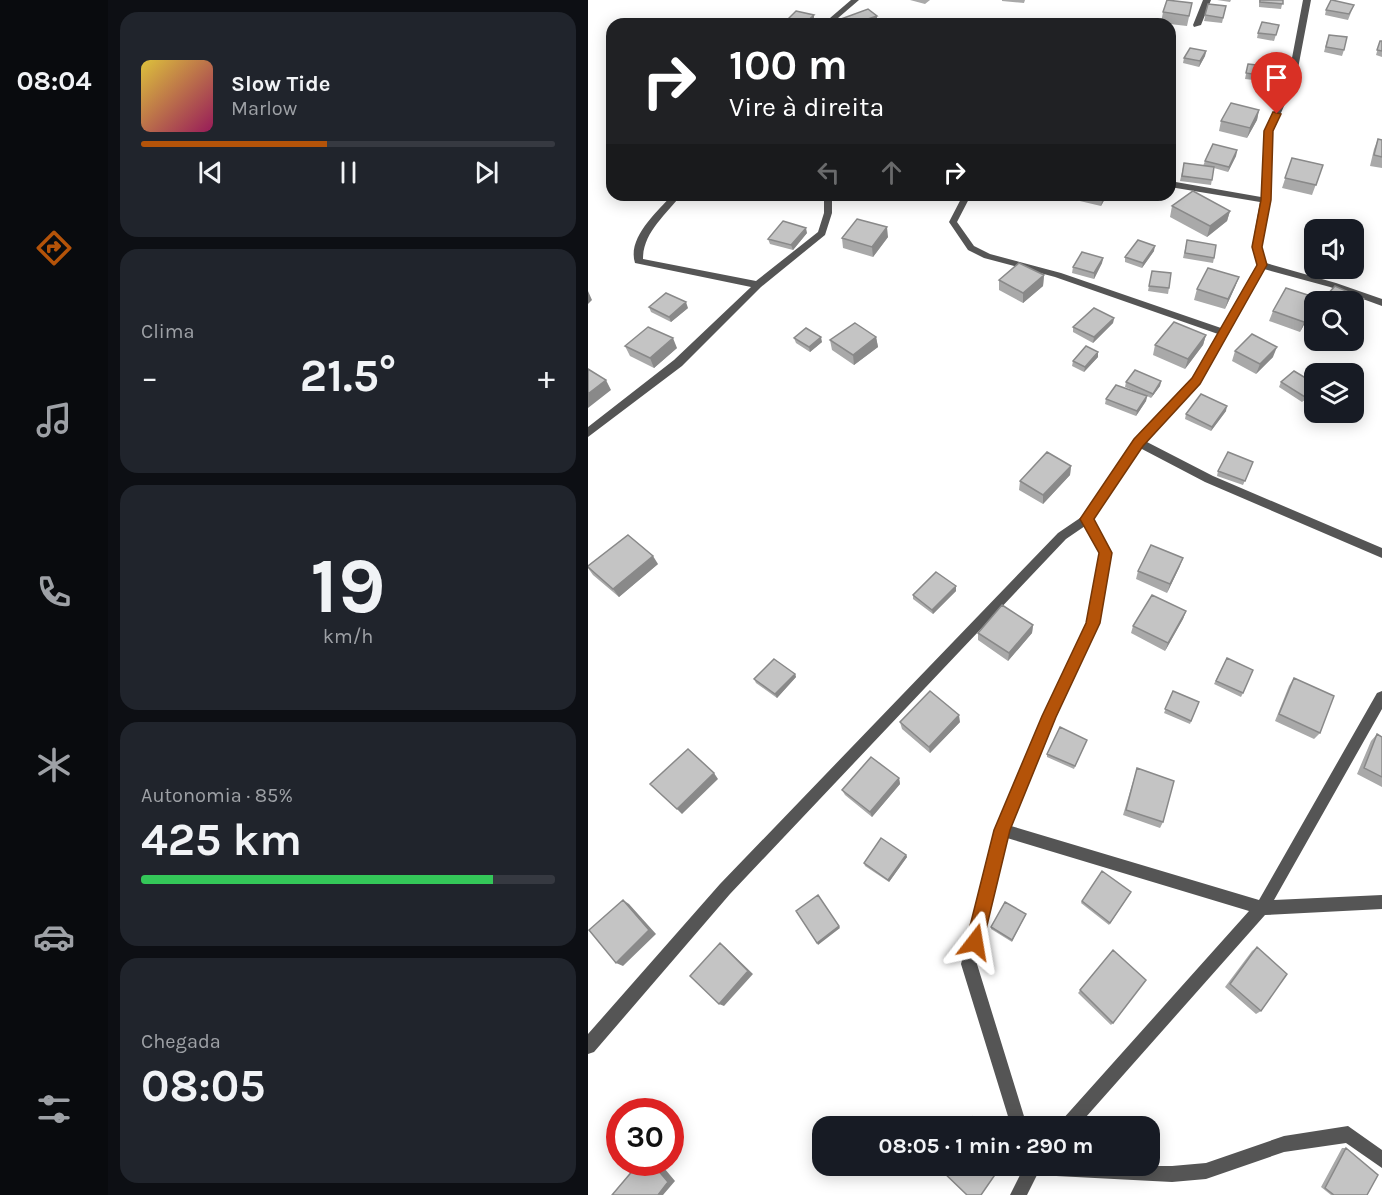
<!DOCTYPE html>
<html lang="pt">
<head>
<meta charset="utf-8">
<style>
  :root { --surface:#171b24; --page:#20242c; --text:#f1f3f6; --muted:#9ea1a6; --line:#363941; --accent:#b45309 }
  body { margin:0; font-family:Karla,sans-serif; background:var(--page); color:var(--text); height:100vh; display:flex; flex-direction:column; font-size:22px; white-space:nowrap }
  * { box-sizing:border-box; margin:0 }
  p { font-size:20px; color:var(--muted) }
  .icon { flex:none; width:33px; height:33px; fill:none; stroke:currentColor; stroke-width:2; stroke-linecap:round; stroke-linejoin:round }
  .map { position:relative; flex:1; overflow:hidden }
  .details { display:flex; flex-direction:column; gap:12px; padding:12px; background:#0d0f14; width:480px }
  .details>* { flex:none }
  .hud { position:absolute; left:18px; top:18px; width:570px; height:183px; border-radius:18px; box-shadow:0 3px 15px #0003; background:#202124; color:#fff; overflow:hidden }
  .controls { position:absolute; left:716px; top:219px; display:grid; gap:12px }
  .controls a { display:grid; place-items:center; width:60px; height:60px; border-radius:12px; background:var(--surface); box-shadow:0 3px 15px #0003; font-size:30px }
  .speed { position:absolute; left:18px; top:1098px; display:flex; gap:12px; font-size:30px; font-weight:700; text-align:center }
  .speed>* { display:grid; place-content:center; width:78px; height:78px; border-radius:50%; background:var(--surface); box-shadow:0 3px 15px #0003; line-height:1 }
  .speed .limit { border:9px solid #d22; background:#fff; color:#111 }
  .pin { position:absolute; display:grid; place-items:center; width:51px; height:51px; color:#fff; margin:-62px -26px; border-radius:50% 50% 50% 0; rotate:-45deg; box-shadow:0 0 6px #0007 }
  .pin .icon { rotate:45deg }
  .me { position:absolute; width:66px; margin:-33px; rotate:14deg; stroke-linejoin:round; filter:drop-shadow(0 0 4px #0008) }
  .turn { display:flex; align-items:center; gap:21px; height:126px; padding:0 24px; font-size:27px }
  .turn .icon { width:78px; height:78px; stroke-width:2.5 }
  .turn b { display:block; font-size:42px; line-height:51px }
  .lanes { display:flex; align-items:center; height:57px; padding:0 24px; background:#0003; justify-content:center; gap:30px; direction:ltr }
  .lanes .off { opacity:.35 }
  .big { font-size:45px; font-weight:700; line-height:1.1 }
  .details .tile { flex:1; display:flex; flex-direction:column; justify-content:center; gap:9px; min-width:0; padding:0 21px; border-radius:18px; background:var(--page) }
  .details .dial { align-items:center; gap:0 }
  .dial b { font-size:78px; line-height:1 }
  .song { display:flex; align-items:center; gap:18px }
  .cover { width:72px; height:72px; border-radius:9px; background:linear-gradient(135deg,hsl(50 70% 55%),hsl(330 70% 35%)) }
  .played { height:6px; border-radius:3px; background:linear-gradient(90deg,var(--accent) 45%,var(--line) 45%) }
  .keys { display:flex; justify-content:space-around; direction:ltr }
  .heat { display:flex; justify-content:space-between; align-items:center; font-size:33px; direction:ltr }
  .charge { height:9px; border-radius:4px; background:linear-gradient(90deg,#34c759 85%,var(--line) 0) }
  .trip { position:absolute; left:224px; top:1116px; width:348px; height:60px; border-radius:18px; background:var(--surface); box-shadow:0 3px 15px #0003; font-weight:700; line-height:60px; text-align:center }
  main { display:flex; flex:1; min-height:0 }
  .menu { display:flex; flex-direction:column; width:108px; justify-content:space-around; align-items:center; background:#090b0e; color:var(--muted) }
  .menu .icon { width:42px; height:42px }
  .menu .on { color:var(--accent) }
  .menu b { font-size:27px; color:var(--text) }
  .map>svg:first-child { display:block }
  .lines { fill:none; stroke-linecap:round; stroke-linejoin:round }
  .minor { fill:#555; fill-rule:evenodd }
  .wall { fill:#a9a9a9 }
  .shaded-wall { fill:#898989 }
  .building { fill:#c4c4c4; stroke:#898989; stroke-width:1.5 }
  .route { fill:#b45309; stroke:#753606; stroke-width:1.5 }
</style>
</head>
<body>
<main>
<nav class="menu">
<b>08:04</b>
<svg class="icon on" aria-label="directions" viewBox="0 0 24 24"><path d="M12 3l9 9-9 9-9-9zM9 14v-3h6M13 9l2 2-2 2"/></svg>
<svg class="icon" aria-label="music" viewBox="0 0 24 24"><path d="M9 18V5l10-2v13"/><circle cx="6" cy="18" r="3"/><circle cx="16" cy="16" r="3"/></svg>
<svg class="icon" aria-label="phone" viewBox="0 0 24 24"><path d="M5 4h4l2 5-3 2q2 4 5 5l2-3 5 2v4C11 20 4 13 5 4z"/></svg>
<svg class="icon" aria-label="climate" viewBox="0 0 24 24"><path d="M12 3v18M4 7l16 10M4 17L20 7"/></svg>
<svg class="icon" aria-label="car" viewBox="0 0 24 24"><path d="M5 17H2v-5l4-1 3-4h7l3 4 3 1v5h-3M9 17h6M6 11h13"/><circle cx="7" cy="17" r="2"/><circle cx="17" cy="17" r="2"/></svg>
<svg class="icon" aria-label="filters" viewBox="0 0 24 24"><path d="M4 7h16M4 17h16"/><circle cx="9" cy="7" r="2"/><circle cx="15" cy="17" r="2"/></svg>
</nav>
<section class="details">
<div class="tile">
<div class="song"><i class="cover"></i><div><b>Slow Tide</b><p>Marlow</p></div></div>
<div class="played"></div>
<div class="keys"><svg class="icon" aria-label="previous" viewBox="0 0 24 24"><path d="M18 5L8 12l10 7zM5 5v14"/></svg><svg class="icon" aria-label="pause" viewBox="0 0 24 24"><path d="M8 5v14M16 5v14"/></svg><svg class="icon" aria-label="next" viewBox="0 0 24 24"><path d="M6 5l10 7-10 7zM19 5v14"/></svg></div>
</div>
<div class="tile"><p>Clima</p>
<div class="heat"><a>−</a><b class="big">21.5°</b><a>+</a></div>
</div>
<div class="tile dial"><b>19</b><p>km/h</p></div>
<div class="tile"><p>Autonomia · 85%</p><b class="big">425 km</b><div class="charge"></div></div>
<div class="tile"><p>Chegada</p><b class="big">08:05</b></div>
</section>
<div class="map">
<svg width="794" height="1195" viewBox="0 0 794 1195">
  <rect width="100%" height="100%" fill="#fff"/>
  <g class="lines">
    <path class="minor" d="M263,0H271L243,24H235Z
      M615,0H623L613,25L606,27L605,25Z
      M715,0H723L708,79L685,131L681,200L674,247L678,263L748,283L794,299V306L742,287L676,269L612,384L557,441L625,476L794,548V558L617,482L552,448L505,519L524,553L511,623L468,717L423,826L671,900L789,693L794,691V709L686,900L794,895V909L677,915L490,1126H472L474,1120L661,911L419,838L389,964L439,1126H423L373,964L407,830L456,716L499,623L512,553L497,526L478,539L142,894L6,1052L0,1054V1034L132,884L470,533L495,516L546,439L604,378L630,334L467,277L396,258L380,250L361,222L375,195H383L369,222L386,246L402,254L473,273L633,328L669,265L664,247L672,202L582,187V181L673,197L677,131L700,79Z
      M84,195H93C78,215 55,232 55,259L168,281L230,232L236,213V195H244V213L237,235L173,287L94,366L0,437V427L86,360L163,287L47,263C39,238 69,212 84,195Z
      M760,1126L794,1150V1168L758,1143L696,1152L618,1179L584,1182L449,1175L439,1195H422L435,1169L434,1166H584L618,1163L696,1136Z"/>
  </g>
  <path class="wall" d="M322,0H342L337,4Z
    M414,0H437L436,3L414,1Z
    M629,0H643L642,2Z
    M671,0H695L693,9L671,7Z
    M604,3L599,26L573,23L575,12Z
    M620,4L638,6L634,23L616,21Z
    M766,5L760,20L737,15L738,10Z
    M289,16V21L280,24H254L253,19Z
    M691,25L686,41L669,38L670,33Z
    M739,40L756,50L754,56L736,52Z
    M792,41H794V57L788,55Z
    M618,51L617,56L611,67L595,63L596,58Z
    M660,64L675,76L674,81L657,79Z
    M671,110L669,120L659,138L631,131L633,121Z
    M790,139L794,140V168L782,166L786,149Z
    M649,150L648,156L640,172L626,168L623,185L592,181L596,163L615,166L617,161Z
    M704,158L735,165L724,195L694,188Z
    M480,195H519L513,206L479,198Z
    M584,206L642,211L639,221L619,237L582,217Z
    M219,233L205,250L182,244L180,239Z
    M300,237L285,257L255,248L254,238Z
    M599,240L626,258L625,263L595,258Z
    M566,251L554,268L537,262V257Z
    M515,258L514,263L506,279L484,273L485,267Z
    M564,271L581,288L580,294L560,291Z
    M456,275L455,286L435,303L411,290V280Z
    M651,277L647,287L637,309L606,300L609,289Z
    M738,296L776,299L774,304L765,314V302H737Z
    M729,298L728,302H726L725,308L712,332L681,321L685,311Z
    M61,307L100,308L83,322L63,312Z
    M526,318L525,323L505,343L485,332V327Z
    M618,335L615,345L597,369L565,355L567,345Z
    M288,337L290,347L266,365L244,350L242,340Z
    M206,338L234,342L222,352L208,343Z
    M37,346L89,348L66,368L42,356Z
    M647,351L685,357L668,374L644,361Z
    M510,357L496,372L484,366L485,361Z
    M573,381L572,386L563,398L559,396L558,401L548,416L517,404L518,399L559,396L537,387L538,382Z
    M693,382L726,383L714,402L691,387Z
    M638,411L623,431L597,419L598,414Z
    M665,462L655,485L629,476L630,471Z
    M483,466L482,475L455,504L431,490L432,481Z
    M70,564L31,597L5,575L0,568Z
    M592,566L579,593L548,579L550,571Z
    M368,586V591L345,614L325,599V595Z
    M598,611L595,619L577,651L543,633L545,626Z
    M445,625L444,633L420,661L390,640V633Z
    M639,658L655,693L653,697L626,684Z
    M207,674L208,677L189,698L168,683L166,679Z
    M706,678L732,733L726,739L687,721L701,686Z
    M585,691L611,702L602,724L576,713Z
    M312,722H372L342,753L314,729Z
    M789,734L794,737V787L769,774L783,741Z
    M499,740L486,769L459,757V754Z
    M549,768L575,822L572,828L535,815Z
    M311,778L312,784L284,817L257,795L254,790Z
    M318,855L319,857L301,882L277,866L276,863Z
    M542,894L521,925L493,903L494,901Z
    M438,914L424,942L403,929V927Z
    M669,947L673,1011L668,1014L637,987L664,951Z
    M525,950V1023L523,1025L490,993Z
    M754,1148H758L779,1195H743L733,1187Z"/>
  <path class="shaded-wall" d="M226,15V21L223,24H216Z
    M289,16V21L280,24H265Z
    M618,51L617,56L611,67L612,61Z
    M671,110L669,120L659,138L662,128Z
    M649,150L648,156L640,172L641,167Z
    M515,195H519L513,206Z
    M642,211L639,221L619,237L622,226Z
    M299,227L300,237L285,257L284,247Z
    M218,228L219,233L205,250L203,245Z
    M567,246L566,251L554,268L555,263Z
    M515,258L514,263L506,279V273Z
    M456,275L455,286L435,303V293Z
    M651,277L647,287L637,309L640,299Z
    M0,291L4,300L0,304Z
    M776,299L774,304L765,314L767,309Z
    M98,302L100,308L83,322L81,317Z
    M726,304V306L712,332L716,322Z
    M526,318L525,323L505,343L506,337Z
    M618,335L615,345L597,369L600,359Z
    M233,337L234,342L222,352L221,347Z
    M288,337L290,347L266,365L265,355Z
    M85,338L89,348L66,368L62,358Z
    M689,347L685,357L668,374L672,364Z
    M510,352V357L496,372L497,367Z
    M18,380L23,390L0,408V394Z
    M573,381L572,386L563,398L565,394Z
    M726,388V391L714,402L717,397Z
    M559,396L558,401L548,416L549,411Z
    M639,406L638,411L623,431L624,427Z
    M483,466L482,475L455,504V495Z
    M65,556L70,564L31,597L25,589Z
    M595,558L592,566L579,593L582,584Z
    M368,586V591L345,614L344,610Z
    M598,611L595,619L577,651L580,643Z
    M445,625L444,633L420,661L421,653Z
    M207,674L208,677L189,698L187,694Z
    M371,715L372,722L342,753L341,747Z
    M126,773L130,779L94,814L89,809Z
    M311,778L312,784L284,817L282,812Z
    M318,855L319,857L301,882L300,880Z
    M230,895L252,928L230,945L229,943Z
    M35,900L41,904L68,934L35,966L28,963Z
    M132,943L137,947L165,974L136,1006L131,1004Z
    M63,1162H71L87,1181L75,1195H70Z"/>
  <path class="building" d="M579,0L604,3L601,16L575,12Z
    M672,0H695V4L672,2Z
    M743,0H744L766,5L761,14L738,10Z
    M620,4L638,6L635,18L617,15Z
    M280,9L289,16L265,24H260L253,19Z
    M208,11L226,15L216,24H206L197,22Z
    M674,22L691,25L688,35L670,33Z
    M741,35L759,37L756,50L738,47Z
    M792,41H794V51L789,50Z
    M602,48L618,51L612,61L596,58Z
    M660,64L677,66L675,76L658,73Z
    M643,103L671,110L662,128L633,121Z
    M790,139L794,140V157L786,155Z
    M625,144L649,150L641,167L617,161Z
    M704,158L735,165L728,185L697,178Z
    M596,163L626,167L624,180L594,176Z
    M605,191L642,211L622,226L584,206Z
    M269,219L299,227L284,247L254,238Z
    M195,221L218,228L203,245L180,239Z
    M550,240L567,246L555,263L537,257Z
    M599,240L628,245L626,258L597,253Z
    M494,252L515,258L506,273L485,267Z
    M431,263L456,275L435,293L411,280Z
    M620,268L651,277L640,299L609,289Z
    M564,271L583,273L581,288L561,286Z
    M747,286L776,299L767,309L765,308V302H750L738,296Z
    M698,288L729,298L727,302H726V304L716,322L685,311Z
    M78,293L98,302L81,317L61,307Z
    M506,308L526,318L506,337L485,327Z
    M586,322L618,335L600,359L567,345Z
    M267,323L288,337L265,355L242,340Z
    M60,327L85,338L62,358L37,346Z
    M218,328L233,337L221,347L206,338Z
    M664,334L689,347L672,364L647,351Z
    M498,346L510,352L497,367L485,361Z
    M0,369L18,380L0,394Z
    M547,370L573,381L565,394L538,382Z
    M706,371L726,383V388L717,397L693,382Z
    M528,385L559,396L549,411L518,399Z
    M613,394L639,406L624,427L598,414Z
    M459,452L483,466L455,495L432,481Z
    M640,452L665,462L657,481L630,471Z
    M40,535L65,556L25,589L0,567V566Z
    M563,545L595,558L582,584L550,571Z
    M348,572L368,586L344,610L325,595Z
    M564,595L598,611L580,643L545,626Z
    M414,605L445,625L421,653L390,633Z
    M639,658L665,670L655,693L628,681Z
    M186,659L207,674L187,694L166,679Z
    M706,678L746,696L732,733L691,714Z
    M342,691L371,715L341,747L312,722Z
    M585,691L611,702L603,721L577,709Z
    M472,727L499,740L487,766L459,754Z
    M789,734L794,737V777L776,768Z
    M100,749L126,773L89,809L62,784Z
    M283,757L311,778L282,812L254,790Z
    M549,768L586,781L575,822L538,810Z
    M293,838L318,855L300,880L276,863Z
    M514,871L543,892L522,923L494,901Z
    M230,895L251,926L229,943L208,911Z
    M35,900L61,930L28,963L1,930Z
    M417,902L438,914L424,940L403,927Z
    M132,943L160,971L131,1004L102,976Z
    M669,947L699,974L673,1011L642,984Z
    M525,950L558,980L525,1023L492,990Z
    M385,1117L395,1126H379Z
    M758,1148L790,1175L779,1195H746L737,1188Z
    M52,1162H63L80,1182L70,1195H24Z
    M351,1166H413L393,1195H379L350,1167Z"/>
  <path class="route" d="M685,112L693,114L685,131L683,200L674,247L679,265L612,384L555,446L506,519L524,553L512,623L468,717L422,830L395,942L393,948L387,950L381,948L378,942L406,830L454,716L498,623L511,553L492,519L546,439L604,378L669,265L664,247L673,200L676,131Z"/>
</svg>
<div class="controls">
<a><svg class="icon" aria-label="sound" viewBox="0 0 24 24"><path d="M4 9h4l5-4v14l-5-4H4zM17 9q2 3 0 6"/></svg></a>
<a><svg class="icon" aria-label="search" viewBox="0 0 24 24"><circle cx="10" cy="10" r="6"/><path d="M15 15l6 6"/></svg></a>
<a><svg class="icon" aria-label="layers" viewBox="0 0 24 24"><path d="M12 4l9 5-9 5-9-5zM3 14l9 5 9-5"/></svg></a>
</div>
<div class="speed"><div class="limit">30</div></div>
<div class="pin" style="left:689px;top:114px;background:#d93025"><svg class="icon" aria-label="arrive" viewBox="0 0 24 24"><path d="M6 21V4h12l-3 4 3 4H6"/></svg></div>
<svg class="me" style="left:387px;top:942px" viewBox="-20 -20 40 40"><path d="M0-17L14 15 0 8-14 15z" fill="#b45309" stroke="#fff" stroke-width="4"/></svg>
<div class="trip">08:05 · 1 min · 290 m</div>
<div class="hud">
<div class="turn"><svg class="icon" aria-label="right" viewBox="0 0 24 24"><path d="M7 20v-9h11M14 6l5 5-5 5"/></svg><div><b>100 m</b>Vire à direita</div></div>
<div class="lanes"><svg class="icon off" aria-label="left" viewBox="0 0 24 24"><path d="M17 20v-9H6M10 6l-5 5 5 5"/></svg><svg class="icon off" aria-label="ahead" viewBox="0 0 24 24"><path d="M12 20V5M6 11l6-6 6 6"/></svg><svg class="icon" aria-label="right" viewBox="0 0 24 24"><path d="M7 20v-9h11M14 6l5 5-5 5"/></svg></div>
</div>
</div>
</main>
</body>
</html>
